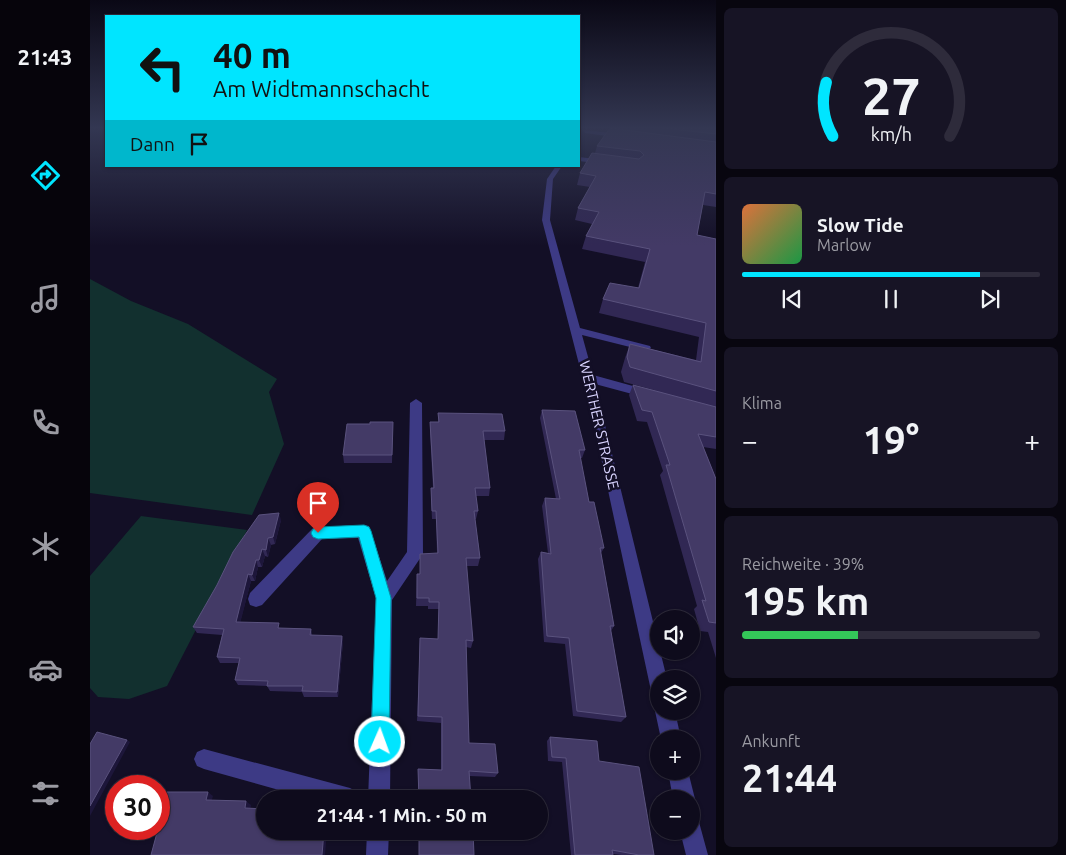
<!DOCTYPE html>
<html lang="de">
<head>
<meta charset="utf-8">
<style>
  :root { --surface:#0e0b1c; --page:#171425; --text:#f1f3f6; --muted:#9b9ba3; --line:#2e2b3b; --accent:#00e5ff }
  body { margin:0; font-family:Ubuntu,sans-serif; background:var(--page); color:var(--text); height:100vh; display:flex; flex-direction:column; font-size:19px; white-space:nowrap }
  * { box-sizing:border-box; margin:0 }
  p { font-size:16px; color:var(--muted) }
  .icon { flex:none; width:28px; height:28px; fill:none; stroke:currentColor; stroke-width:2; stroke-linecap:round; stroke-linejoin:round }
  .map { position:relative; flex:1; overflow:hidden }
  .details { display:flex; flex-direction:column; gap:8px; padding:8px; background:#08060f; width:350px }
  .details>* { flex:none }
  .hud { position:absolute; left:15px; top:15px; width:475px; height:152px; border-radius:0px; box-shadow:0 1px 4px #0004,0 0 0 1px var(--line); background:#00e5ff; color:#111; overflow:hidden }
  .tools { position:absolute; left:560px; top:610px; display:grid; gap:10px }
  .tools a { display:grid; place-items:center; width:50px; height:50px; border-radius:50%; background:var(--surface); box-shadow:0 1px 4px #0004,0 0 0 1px var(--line); font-size:25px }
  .speed { position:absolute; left:15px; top:775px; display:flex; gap:10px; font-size:25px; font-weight:700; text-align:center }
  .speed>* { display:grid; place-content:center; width:65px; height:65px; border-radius:50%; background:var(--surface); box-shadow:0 1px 4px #0004,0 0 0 1px var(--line); line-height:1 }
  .speed .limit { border:8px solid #d22; background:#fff; color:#111 }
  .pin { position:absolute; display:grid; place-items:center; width:42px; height:42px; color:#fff; margin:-51px -21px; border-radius:50% 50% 50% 0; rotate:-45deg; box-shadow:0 0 5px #0007 }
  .pin .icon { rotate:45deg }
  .me { position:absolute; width:55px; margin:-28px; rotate:2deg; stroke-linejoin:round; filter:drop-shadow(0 0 4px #0008) }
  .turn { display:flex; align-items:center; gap:18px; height:105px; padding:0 25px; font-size:22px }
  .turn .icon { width:65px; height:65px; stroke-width:2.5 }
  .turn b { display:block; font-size:35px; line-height:42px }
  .then { display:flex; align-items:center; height:48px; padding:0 25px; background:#0003; gap:10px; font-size:19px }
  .big { font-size:38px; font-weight:700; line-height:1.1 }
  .details .widget { flex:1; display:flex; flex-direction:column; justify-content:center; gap:8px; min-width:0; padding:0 18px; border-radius:8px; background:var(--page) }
  .details .dial { align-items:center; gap:0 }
  .dial svg { height:130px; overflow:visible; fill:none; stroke:var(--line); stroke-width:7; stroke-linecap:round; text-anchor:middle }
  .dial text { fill:var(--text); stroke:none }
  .song { display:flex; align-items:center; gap:15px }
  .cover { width:60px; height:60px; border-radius:8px; background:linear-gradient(135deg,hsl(20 70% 55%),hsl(140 70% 35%)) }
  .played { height:5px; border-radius:2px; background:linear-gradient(90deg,var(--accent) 80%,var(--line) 80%) }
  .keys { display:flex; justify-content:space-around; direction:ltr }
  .heat { display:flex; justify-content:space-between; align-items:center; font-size:28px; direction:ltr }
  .charge { height:8px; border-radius:4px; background:linear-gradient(90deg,#34c759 39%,var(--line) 0) }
  .trip { position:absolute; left:166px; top:790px; width:292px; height:50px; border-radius:25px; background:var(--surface); box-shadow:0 1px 4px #0004,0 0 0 1px var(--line); font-weight:700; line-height:50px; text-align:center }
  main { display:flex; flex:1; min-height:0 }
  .dock { display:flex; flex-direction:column; width:90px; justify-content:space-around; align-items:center; background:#06040b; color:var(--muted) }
  .dock .icon { width:35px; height:35px }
  .dock .active { color:var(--accent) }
  .dock b { font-size:22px; color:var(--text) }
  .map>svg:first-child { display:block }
  .green { fill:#12302f }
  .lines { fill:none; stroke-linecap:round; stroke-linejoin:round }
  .minor { fill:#3d3a85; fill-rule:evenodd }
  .wall { fill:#312854 }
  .shaded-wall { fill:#1d163a }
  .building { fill:#433a66; stroke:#5a527e }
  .route { fill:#00e5ff; stroke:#0095a6 }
  .labels { text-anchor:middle; stroke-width:5; stroke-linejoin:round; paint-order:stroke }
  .street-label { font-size:15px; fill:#d9d4ff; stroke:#130f26 }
</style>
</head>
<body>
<main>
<nav class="dock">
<b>21:43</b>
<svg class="icon active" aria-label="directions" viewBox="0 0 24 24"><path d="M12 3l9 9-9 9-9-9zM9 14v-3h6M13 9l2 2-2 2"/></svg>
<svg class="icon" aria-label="music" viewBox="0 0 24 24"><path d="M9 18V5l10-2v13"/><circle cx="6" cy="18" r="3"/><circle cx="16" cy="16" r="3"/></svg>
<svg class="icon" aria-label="phone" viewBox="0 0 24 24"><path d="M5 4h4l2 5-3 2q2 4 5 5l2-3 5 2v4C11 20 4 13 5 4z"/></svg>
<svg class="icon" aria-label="climate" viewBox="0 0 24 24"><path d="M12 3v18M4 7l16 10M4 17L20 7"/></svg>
<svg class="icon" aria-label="car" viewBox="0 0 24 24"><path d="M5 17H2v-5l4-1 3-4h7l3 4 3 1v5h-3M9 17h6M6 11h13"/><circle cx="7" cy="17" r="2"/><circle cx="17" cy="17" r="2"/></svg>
<svg class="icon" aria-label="filters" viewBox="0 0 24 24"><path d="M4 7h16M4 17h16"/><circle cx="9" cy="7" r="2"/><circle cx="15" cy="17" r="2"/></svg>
</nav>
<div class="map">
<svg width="626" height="855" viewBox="0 0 626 855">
  <rect width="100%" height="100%" fill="#130f26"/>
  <path class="green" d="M0,279L41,301L98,324L187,379L179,392L194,444L162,515L0,493Z
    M51,516L157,530L77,686L39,699L8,697L0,688V576Z"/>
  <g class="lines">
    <path class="minor" d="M493,130L532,134L535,136L532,138L495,133Z
      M489,157L514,160L517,162L514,164L489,161Z
      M466,166H472L463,179L460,220L490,328L560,346L561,348L556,351L492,335L503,375L561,391L563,394L557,398L505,384L577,679H569V695L562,693L560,686L501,411L452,220L457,179Z
      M326,399L332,403L333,554L302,600L300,799H278L286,598L268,538L232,539L172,605L166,607L160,605L158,599L160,593L223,528L228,527L274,525L279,526L297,581L317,552L320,403Z
      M568,704L569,711H585L591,739H571L565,711Z
      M114,749L260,788L267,792L270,799H221L114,769L107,766L104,759L107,752Z
      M578,771H598L605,799L601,806V799H583Z
      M601,819L609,822L618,855H596L590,831H601Z
      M277,831H299L298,855H276Z"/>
  </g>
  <path class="wall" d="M528,127H626V207L613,205L607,235L626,239V449L613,447L626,479V658L618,632L610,631L604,609L607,606L570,475L573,471L557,422L547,421L539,395L543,385L568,391L534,382L531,372L535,358L540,344L606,360L609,337L509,313L513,299L548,288L555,262L492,249L496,236L502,224L485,220L488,208L500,187L487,185L490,173L505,153L507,146L527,128Z
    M452,410L495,450L492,458H490L499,502L514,548L511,553L524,626L521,631L536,717L531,722L483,716L475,644L454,642L448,559L451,552L458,553L452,506L455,498L466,499L450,418Z
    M348,413L415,431L414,440H394L400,488L399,496H386L388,511L386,519H385L390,558L388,566H376L383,641L381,648L376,647L379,743L408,773L405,777L379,776L381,799H328V769L351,770V723L327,721L330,638L348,639L349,609H338V606H326L327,574H330L347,553L346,519H342L341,497V488H343L340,431V422H348Z
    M303,422L302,463H254L253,455L280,424Z
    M191,520L185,544L181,545L178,557L175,556L172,567H168L165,581H161L150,622L191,628L221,629L222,635L252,636L253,642L248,697H214L212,692L180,691L177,686L148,685L145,680L149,663H130L127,657L132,635L107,633L103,627Z
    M460,737L509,761L564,855H531L523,854V855H481L472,762L458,761L457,741Z"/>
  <path class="shaded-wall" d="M189,513L191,520L185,544L183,537Z
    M178,538L181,545L178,557L176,550Z
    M172,549L175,556L172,567L169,560Z
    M166,560L168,567L165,581L162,575Z
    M158,574L161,581L149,628L146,622Z
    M252,636L253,642L248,697L247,692Z
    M37,740L40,742L0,816V806Z
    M118,792L123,796L121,803L116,800Z
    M156,801L161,805L160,812L155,808Z
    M234,831H237L235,855H232Z"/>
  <path class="building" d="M565,127H626V134Z
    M520,128L626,142V194L615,192L607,235L626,239V391L540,367L537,357L540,344L611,362L616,323L513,299L520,283L549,288L560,249L496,236L509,212L488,208L506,176L490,173L502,153L549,159L554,155L550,151L507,146Z
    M543,385L626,407V437L608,434L626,479V623L619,622L612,600L616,601L576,465H580L562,412L552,410Z
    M452,410L485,411L495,450H489L499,502H504L514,548H510L524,626H520L536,717L487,711L479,638L457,636L451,552L461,554L455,498L470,499Z
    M348,413L412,414L415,431H393L400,488H385L388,511H384L390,558H376L383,641L376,640L379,743L405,744L408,773L379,771L381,799H329L328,769L352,770V717L328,716L330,638L348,639L349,602H339V598H327V574H330V554L348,553L346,511H342L341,488H344L340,422H349Z
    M280,422H303L302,455H253L257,424H280Z
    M189,513L183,537L178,538L176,550L172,549L169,560H166L162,575L158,574L146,622L189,623L188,628L221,629L220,635L252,636L247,692L212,691L213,686H177L178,681L145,680L150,658L127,657L134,629L103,627L127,585L143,552L169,515Z
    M7,732L37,740L0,806V744Z
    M460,737L507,741L509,761L549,767L564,855H549L522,850L523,855H485L476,758L462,757Z
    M77,792H118L116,800L156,801L155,808L175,809V831H234L232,855H61L68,829H69V824Z
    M329,831H383L384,855H329Z"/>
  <linearGradient id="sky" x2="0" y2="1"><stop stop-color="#0a0815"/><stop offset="0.52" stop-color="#333752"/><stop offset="1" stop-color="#333752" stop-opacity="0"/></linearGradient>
  <rect width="626" height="246" fill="url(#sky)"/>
  <path class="route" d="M274,525L279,527L281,531L301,598L299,742L297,748L290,751L284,748L281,742L286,598L269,537L228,539L223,537L221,533L223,529L228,527Z"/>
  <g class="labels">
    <g class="street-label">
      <text transform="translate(509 425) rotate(77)" y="5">WERTHER STRASSE</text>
    </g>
  </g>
</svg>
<div class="tools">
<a><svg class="icon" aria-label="sound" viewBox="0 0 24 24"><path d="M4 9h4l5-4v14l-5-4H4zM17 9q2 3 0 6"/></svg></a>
<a><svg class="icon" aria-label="layers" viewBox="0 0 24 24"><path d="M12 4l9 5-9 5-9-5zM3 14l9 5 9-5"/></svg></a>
<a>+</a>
<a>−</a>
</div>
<div class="speed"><div class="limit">30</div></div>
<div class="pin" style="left:228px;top:533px;background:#d93025"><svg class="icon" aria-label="arrive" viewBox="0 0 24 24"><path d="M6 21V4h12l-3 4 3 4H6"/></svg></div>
<svg class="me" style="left:290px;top:742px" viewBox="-20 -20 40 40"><circle r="17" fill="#00e5ff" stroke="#fff" stroke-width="3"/><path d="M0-11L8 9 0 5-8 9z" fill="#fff"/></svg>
<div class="trip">21:44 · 1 Min. · 50 m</div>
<div class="hud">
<div class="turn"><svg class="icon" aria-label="left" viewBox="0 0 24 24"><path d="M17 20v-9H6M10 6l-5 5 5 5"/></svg><div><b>40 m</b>Am Widtmannschacht</div></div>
<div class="then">Dann<svg class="icon" aria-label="arrive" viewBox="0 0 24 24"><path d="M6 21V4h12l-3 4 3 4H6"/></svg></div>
</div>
</div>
<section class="details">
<div class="widget dial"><svg viewBox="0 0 100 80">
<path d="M14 69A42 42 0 1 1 86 69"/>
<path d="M14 69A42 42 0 0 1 10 36" stroke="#00e5ff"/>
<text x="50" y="56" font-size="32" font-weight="700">27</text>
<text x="50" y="72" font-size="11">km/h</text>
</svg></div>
<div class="widget">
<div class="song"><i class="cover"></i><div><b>Slow Tide</b><p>Marlow</p></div></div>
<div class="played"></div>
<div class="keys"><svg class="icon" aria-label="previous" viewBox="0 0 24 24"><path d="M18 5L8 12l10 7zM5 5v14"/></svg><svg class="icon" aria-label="pause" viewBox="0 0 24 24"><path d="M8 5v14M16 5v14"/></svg><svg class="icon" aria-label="next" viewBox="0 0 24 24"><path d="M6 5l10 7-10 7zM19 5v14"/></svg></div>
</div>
<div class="widget"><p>Klima</p>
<div class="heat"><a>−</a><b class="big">19°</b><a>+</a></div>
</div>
<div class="widget"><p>Reichweite · 39%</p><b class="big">195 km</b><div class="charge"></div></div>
<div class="widget"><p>Ankunft</p><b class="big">21:44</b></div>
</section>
</main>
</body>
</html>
